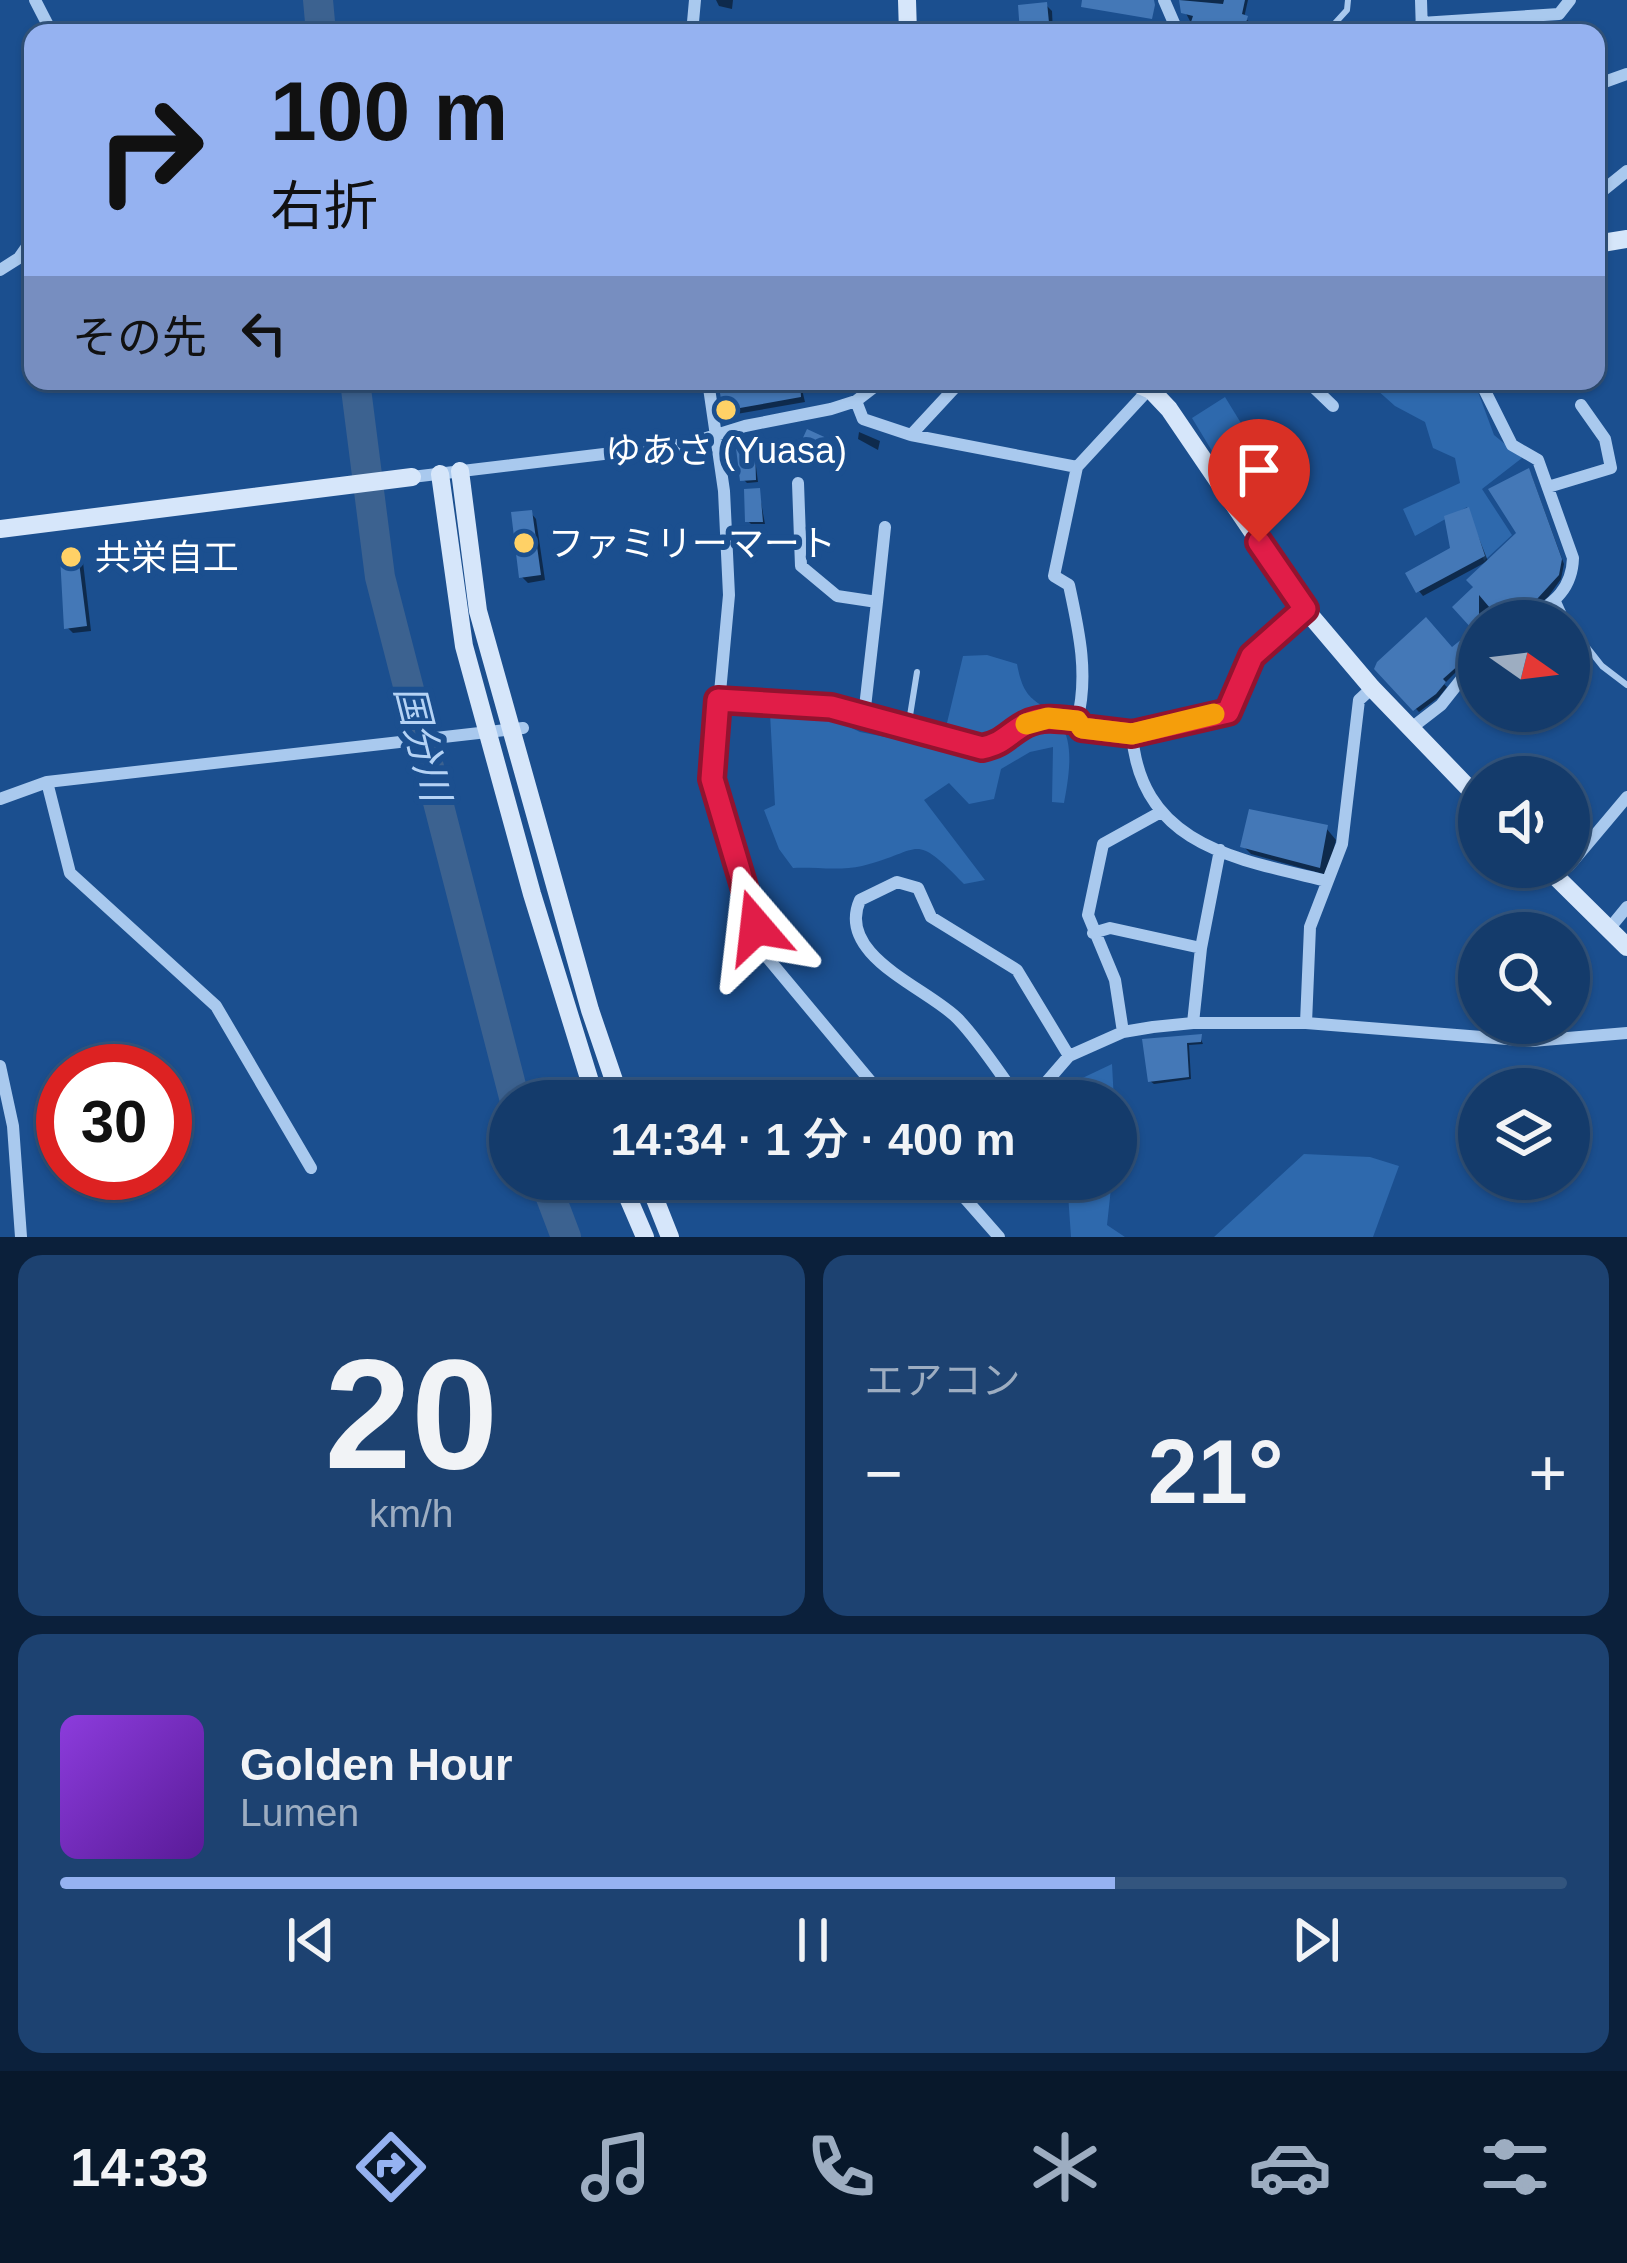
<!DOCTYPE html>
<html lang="ja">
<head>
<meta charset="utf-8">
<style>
  :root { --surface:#143b6b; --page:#1d4271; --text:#f1f3f6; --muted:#9dadc1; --line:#33557e; --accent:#95b2f1 }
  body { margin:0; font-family:Arial,"Noto Sans JP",sans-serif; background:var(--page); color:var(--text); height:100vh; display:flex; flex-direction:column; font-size:45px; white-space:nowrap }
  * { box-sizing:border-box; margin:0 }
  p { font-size:39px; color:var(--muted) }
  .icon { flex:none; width:66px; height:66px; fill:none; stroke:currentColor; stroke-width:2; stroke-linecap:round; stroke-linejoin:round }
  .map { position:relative; height:1237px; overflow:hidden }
  .drawer { display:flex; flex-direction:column; gap:18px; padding:18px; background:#0b203b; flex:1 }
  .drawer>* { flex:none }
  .hud { position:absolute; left:24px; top:24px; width:1581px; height:366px; border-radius:24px; box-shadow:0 3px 9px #0004,0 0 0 3px var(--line); background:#95b2f1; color:#111; overflow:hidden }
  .needle { width:78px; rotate:104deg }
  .buttons { position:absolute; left:1458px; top:600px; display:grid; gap:24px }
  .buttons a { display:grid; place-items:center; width:132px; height:132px; border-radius:50%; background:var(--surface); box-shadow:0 3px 9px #0004,0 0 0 3px var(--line); font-size:60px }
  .speed { position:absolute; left:36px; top:1044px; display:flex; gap:24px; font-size:60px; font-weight:700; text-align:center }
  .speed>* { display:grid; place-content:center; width:156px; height:156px; border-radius:50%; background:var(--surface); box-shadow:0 3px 9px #0004,0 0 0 3px var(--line); line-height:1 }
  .speed .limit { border:18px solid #d22; background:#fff; color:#111 }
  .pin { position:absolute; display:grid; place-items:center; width:102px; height:102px; color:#fff; margin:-123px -51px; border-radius:50% 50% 50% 0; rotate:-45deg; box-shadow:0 0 12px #0007 }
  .pin .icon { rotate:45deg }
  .me { position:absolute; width:132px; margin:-66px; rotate:343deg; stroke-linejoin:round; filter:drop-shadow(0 0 9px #0008) }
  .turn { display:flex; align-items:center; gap:42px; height:252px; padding:0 48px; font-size:54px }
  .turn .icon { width:156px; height:156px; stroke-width:2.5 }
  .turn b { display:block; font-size:84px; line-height:102px }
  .then { display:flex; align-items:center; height:114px; padding:0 48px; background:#0003; gap:24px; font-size:45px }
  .big { font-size:90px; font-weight:600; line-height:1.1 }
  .drawer .tile { flex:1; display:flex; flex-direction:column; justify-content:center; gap:18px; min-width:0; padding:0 42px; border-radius:24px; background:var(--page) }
  .drawer .dial { align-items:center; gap:0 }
  .dial b { font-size:156px; line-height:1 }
  .song { display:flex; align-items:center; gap:36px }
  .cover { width:144px; height:144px; border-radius:18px; background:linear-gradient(135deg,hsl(270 70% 55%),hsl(270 70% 35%)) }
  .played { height:12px; border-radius:6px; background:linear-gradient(90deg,var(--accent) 70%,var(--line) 70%) }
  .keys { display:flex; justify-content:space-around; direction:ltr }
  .heat { display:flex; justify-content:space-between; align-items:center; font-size:66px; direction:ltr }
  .drawer .tiles { flex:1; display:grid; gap:18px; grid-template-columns:1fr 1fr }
  .tile:last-child { grid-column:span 2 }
  .trip { position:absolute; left:489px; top:1080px; width:648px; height:120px; border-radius:60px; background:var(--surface); box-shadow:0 3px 9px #0004,0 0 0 3px var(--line); font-weight:600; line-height:120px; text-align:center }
  .tabs { display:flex; height:192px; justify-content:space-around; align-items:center; background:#08182b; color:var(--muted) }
  .tabs .icon { width:84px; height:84px }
  .tabs .selected { color:var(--accent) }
  .tabs b { font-size:54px; color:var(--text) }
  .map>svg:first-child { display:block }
  .green { fill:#2e69ad }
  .shadow { fill:#0007 }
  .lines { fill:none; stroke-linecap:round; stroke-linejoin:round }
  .river { stroke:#3c6290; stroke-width:30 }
  .building { fill:#4478b7 }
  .lane { stroke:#a9c9ee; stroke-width:6 }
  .street { stroke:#a9c9ee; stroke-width:12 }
  .secondary { stroke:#d6e6fa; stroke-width:18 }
  .route-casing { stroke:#92132f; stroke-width:30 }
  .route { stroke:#e11d48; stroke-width:21 }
  .slow { stroke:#f59e0b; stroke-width:21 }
  .poi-dot { fill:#ffd166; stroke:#1b4f8f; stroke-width:4.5 }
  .labels { text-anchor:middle; stroke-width:12; stroke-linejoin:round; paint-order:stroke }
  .poi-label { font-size:36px; fill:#fff; stroke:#1b4f8f; text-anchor:start }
  .water-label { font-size:39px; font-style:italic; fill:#b5d3f5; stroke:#1b4f8f }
</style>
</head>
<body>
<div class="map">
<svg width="1627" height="1237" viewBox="0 0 1627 1237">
  <rect width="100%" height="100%" fill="#1b4f8f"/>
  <path class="green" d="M1367,381H1474L1494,435L1522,458L1482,489L1512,535L1484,561L1467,507L1415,536L1403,509L1460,483L1455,458L1433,448L1425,422L1395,406Z
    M1225,397L1263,459L1229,479L1192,418Z
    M987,655L1017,664C1025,708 1039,695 1061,725C1075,745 1068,781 1064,803L1052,802L1053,747L1030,752L1001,769L994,799L969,804L949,783L924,800L985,880L964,884C911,830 924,851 862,866C841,871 815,867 793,868L779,849L764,810L775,805L770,713L818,712L860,732L941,748L963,656Z
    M1112,1064L1114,1101H1052L1074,1082Z
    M1304,1154L1370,1157L1399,1166L1373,1237H1214Z
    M1067,1179H1112L1107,1225L1125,1237H1071Z"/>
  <path class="shadow" d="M716,0H733L732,9L719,6Z
    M1179,0H1248L1244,18L1250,22L1246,33H1227L1191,23Z
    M1046,5L1052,11L1053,33H1025Z
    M734,381H800L805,402L731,415L726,409Z
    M852,381H873L856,391Z
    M859,432L880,441L878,450L858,439Z
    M831,443L839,458L818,465L802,458Z
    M754,451L758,482L747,483L743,479Z
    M1531,474L1564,564L1561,579L1548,597L1518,621H1479V649L1444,684L1447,687L1439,697L1419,712L1378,669L1452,651L1478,630L1456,607L1520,533Z
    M759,491L765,524H751L748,521Z
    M1468,511L1488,561L1423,596L1419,591L1454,550Z
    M531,513L536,519L545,580L528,583L522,577Z
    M77,557L83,562L91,631L73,633L67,627Z
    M1326,828L1336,840L1327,875L1251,854L1243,846Z
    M1200,1037L1203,1044L1189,1045L1191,1079L1154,1084L1150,1081L1146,1042Z"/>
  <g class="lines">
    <path class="river" d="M318,0L321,33
      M355,381L380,577L515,1101
      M544,1179L566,1237"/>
  </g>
  <path class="building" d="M1082,0H1154L1155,5L1152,19L1081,7Z
    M1179,0L1223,4L1224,0H1245L1242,14L1248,16L1243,33H1227L1228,30L1191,22L1193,16L1181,13Z
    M1047,2L1050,33H1020L1018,5Z
    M761,381H800L801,397L723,411L719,387Z
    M807,429L833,441L838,455L813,463L795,455Z
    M736,448H755L756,480L740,481Z
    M1529,468L1562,559L1559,575L1517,621H1501L1479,595V647L1443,679L1446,682L1436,694L1413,711L1374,669L1377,662L1426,617L1452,647L1473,630L1452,607L1473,587L1466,580L1516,533L1488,489Z
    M760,488L763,522H745L744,489Z
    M1469,507L1485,556L1416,593L1405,573L1450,548L1444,516Z
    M532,510L541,575L519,578L511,512Z
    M78,554L87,626L64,629L60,556Z
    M1249,809L1328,825L1320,868L1240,847Z
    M1202,1034L1201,1042L1187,1043L1189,1077L1148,1082L1142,1039Z"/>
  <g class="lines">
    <path class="lane" d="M1326,33L1347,10L1348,0
      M1557,599L1567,621
      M1569,624L1602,666L1627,685
      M908,728L917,672"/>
    <path class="street" d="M35,0L52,33
      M1164,0L1177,30L1195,33
      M1421,0L1422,33
      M1421,23L1559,14L1570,0
      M692,33L695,0
      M1596,85L1627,74
      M1596,196L1627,171
      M0,270L19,258L33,238
      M708,381L724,491L729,595L712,779L766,956L887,1101
      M1307,381L1333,406
      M1480,381L1512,445L1538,460L1573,558C1572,591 1552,603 1527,621
      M1150,388L1077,467L1054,576L1069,585C1079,631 1089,675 1077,721L1082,728L1132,734C1141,846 1237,859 1327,881
      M856,401L863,419L911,435L1077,467
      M911,435L961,381
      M412,477L687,444L745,426L831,409L856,401L882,381
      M798,483L801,566L837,596L877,602L885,527
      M1548,487L1611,468L1605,439L1581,405
      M718,701L831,707L982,747C1005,743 1007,734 1026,724C1043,716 1059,719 1077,721
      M864,716L877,602
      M1410,729L1441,705L1479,657
      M1132,734L1228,712L1253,655L1305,609
      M47,782L70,873L216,1006L311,1168
      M0,799L47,782L523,728
      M1569,866L1627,797
      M1609,929L1627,907
      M1093,933L1110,928L1201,948L1193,1023
      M1201,948L1220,850
      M1306,1023L1310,927L1342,844L1359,700L1372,688
      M1123,1032L1115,980L1088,915L1103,844L1159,813
      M0,1066L13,1126L21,1237
      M1020,1101C1000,1074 981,1043 958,1019C928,988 835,956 860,900L897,882L918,888L931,917L1017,970L1069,1056
      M1030,1101L1069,1056L1123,1032L1153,1027L1193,1023H1306L1532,1041L1627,1033
      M948,1179L999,1237"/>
    <path class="secondary" d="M907,0L908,33
      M1596,244L1627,239
      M1131,381L1151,390L1169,409L1305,609L1372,688L1479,799
      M460,471L478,611L590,1010L621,1101
      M440,474L464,646L532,894L596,1101
      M0,529L412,477
      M1546,867L1627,947
      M620,1179L645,1237
      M647,1179L670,1237"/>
  </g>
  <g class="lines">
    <g class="route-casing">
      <path id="route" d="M756,927L712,779L718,700L831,707L982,748C1005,743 1007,734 1026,724C1043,716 1059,719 1077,721L1082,728L1132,734L1228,712L1252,656L1305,609L1259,542"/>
    </g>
    <use href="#route" class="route"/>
    <path class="slow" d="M1026,724L1048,718L1077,721L1082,728L1132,734L1214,714"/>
  </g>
  <g class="poi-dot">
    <circle cx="726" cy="410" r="12"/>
    <circle cx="524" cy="543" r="12"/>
    <circle cx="71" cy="557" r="12"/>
  </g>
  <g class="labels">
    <g class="poi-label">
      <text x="726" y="463" text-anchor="middle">ゆあさ (Yuasa)</text>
      <text x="548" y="556">ファミリーマート</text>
      <text x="95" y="570">共栄自工</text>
    </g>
    <g class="water-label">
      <text transform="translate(423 743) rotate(76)" y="14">国分川</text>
    </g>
  </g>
</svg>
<div class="buttons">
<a><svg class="needle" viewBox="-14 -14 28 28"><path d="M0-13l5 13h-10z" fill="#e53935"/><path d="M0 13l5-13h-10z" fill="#9dadc1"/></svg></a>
<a><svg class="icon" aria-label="sound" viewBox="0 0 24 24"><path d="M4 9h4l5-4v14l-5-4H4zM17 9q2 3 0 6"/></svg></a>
<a><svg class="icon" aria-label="search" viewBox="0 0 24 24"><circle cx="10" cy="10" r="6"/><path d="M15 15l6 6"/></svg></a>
<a><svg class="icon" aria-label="layers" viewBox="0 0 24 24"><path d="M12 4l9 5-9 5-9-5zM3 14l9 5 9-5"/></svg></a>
</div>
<div class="speed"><div class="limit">30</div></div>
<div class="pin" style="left:1259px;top:542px;background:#d93025"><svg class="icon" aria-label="arrive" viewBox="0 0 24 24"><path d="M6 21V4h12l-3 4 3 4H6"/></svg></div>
<svg class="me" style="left:756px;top:927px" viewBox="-20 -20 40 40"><path d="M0-17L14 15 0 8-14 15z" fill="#e11d48" stroke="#fff" stroke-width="4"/></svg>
<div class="trip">14:34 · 1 分 · 400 m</div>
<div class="hud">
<div class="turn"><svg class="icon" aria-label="right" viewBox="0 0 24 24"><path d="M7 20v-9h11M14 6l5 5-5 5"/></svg><div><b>100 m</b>右折</div></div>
<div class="then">その先<svg class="icon" aria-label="left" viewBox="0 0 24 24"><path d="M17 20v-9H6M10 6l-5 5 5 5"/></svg></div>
</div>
</div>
<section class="drawer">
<div class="tiles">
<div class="tile dial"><b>20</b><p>km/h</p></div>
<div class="tile"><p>エアコン</p>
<div class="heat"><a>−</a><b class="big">21°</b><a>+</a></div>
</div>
<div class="tile">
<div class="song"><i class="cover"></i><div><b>Golden Hour</b><p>Lumen</p></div></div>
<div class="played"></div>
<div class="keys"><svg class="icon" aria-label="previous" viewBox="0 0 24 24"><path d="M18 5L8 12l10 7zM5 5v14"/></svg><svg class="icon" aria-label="pause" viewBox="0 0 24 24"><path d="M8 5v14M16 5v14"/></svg><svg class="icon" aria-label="next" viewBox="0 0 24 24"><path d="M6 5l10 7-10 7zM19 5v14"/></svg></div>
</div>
</div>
</section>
<nav class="tabs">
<b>14:33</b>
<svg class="icon selected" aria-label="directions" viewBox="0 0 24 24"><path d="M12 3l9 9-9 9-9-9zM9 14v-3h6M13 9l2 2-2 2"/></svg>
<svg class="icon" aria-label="music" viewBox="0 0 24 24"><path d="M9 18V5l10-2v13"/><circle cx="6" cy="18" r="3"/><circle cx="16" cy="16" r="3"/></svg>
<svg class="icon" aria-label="phone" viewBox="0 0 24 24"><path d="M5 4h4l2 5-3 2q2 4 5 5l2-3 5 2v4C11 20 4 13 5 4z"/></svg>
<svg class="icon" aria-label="climate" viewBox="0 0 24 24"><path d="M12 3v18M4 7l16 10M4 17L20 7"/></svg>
<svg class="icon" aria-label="car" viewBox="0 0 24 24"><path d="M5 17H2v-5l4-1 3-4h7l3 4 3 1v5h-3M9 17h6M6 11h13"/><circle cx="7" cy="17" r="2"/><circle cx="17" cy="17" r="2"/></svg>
<svg class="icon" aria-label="filters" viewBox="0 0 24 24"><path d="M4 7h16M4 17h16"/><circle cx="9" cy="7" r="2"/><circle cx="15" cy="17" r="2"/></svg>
</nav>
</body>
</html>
